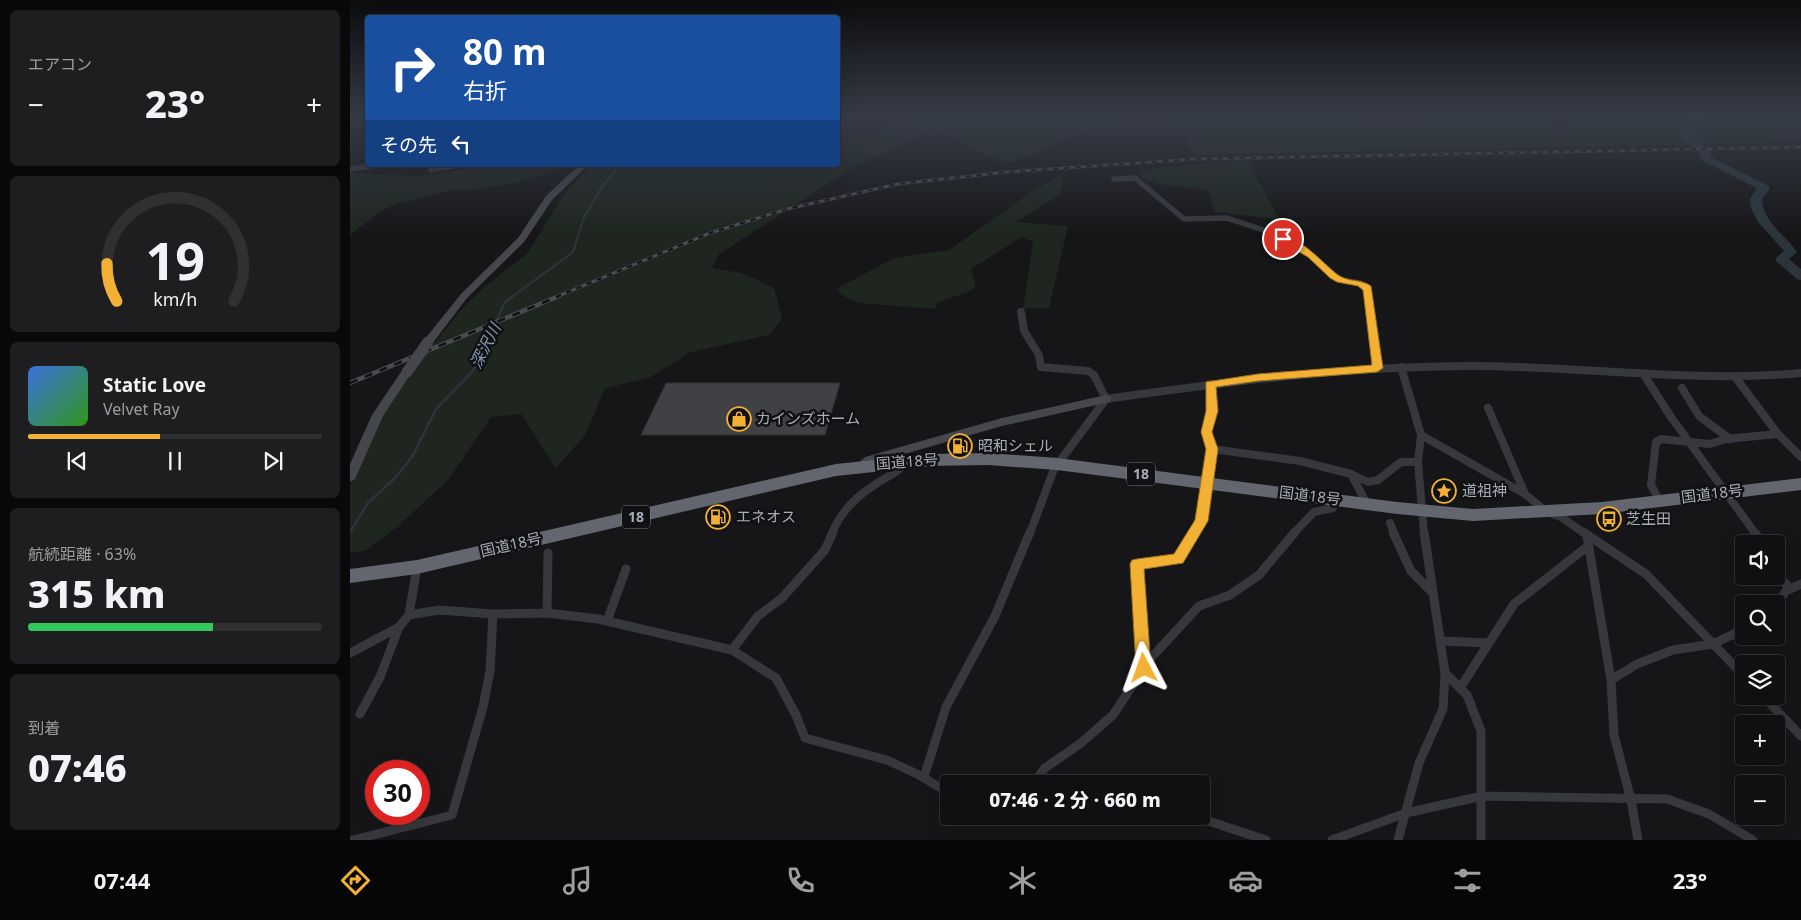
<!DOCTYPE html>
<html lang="ja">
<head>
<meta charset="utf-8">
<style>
  :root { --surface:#101012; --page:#1e1e20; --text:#f1f3f6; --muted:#9c9d9f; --line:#303032; --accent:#f2b134 }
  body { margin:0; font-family:"Noto Sans","Noto Sans JP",sans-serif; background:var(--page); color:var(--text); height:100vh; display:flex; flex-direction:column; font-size:19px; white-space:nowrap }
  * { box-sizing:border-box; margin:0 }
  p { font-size:16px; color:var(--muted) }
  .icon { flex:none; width:28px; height:28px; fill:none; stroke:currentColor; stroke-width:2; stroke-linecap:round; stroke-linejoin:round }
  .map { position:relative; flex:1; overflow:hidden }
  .drawer { display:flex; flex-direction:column; gap:10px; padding:10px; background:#09090a; width:350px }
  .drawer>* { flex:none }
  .guide { position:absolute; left:15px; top:15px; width:475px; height:152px; border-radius:5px; box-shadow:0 5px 20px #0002,0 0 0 1px var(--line); background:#1a4fa0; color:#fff; overflow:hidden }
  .buttons { position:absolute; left:1385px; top:535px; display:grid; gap:10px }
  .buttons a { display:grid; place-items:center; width:50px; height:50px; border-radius:5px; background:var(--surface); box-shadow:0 5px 20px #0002,0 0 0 1px var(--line); font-size:25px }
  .speed { position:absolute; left:15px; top:760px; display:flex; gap:10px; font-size:25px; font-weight:700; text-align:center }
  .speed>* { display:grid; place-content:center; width:65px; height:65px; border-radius:50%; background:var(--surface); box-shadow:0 5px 20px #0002,0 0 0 1px var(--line); line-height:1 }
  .speed .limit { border:8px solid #d22; background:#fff; color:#111 }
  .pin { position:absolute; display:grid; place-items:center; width:42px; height:42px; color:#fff; margin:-21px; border:2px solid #fff; border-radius:50%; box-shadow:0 1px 5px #0007 }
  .me { position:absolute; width:55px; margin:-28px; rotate:356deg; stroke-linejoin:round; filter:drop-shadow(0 0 4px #0008) }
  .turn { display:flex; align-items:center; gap:18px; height:105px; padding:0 15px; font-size:22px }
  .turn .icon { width:65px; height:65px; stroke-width:2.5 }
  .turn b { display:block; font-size:35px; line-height:42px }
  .then { display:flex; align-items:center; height:48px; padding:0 15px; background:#0003; gap:10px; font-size:19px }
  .big { font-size:38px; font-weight:800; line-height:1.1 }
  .drawer .tile { flex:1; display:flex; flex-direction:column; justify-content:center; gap:8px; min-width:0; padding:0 18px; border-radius:8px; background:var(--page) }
  .drawer .dial { align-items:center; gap:0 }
  .dial svg { height:130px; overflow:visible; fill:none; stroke:var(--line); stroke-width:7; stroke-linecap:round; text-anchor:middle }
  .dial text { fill:var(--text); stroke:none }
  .song { display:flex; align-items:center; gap:15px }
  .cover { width:60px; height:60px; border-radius:8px; background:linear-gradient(135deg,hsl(220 70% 55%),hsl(110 70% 35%)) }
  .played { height:5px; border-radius:2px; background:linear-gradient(90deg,var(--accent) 45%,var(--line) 45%) }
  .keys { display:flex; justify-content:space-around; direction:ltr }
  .heat { display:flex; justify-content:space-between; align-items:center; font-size:28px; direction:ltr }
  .charge { height:8px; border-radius:4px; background:linear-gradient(90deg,#34c759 63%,var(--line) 0) }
  .trip { position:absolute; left:590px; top:775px; width:270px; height:50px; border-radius:5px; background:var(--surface); box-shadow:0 5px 20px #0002,0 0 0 1px var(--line); font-weight:800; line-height:50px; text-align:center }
  .menu { display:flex; height:80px; justify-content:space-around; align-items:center; background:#060607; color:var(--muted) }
  .menu .icon { width:35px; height:35px }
  .menu .on { color:var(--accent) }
  .menu b { font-size:22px; color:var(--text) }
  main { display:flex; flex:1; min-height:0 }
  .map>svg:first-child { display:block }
  .green { fill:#1e261f }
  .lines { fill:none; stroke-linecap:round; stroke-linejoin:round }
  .stream-far1 { stroke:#2c353c; stroke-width:2 }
  .stream { stroke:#2c353c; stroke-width:2.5 }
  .river { fill:#2c353c; fill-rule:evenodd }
  .building { fill:#404145; stroke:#303034 }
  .street-far2 { stroke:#37383d; stroke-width:5.5 }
  .street-far1 { stroke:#37383d; stroke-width:8 }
  .street { stroke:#37383d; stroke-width:9 }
  .secondary { fill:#45474d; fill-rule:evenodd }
  .highway { fill:#63666e; fill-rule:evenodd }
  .rail-far1-casing { stroke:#4a4c52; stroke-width:3 }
  .rail-casing { stroke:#4a4c52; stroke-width:4.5 }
  .rail-far1 { stroke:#111113; stroke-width:2; stroke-dasharray:5.5; stroke-linecap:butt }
  .rail { stroke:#111113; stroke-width:2.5; stroke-dasharray:8; stroke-linecap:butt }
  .secondary-bridge { stroke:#45474d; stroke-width:11 }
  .route { fill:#f2b134; stroke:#9d7322 }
  .labels { text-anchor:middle; stroke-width:5; stroke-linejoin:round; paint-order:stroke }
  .shield { fill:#111113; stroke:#7b7e86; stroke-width:1 }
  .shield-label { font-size:14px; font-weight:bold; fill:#a8adb8 }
  .poi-label { font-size:15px; fill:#a8adb8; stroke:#111113; text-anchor:start }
  .street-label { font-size:15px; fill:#a8adb8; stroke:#111113 }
  .water-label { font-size:16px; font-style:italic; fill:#7f9bb3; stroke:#111113 }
</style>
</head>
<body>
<main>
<section class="drawer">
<div class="tile"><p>エアコン</p>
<div class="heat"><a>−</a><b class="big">23°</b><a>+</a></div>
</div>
<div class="tile dial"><svg viewBox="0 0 100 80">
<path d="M14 69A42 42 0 1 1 86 69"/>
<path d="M14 69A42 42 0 0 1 8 46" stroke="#f2b134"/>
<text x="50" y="56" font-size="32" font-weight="700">19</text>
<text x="50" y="72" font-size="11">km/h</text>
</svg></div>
<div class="tile">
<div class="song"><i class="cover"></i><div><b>Static Love</b><p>Velvet Ray</p></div></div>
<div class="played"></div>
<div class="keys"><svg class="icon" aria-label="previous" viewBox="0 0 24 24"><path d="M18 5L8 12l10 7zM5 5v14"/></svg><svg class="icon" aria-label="pause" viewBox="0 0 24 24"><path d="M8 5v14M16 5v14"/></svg><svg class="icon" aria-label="next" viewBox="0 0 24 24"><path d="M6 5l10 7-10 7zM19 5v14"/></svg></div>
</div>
<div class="tile"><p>航続距離 · 63%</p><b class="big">315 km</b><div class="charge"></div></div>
<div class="tile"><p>到着</p><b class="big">07:46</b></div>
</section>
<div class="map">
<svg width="1451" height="840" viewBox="0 0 1451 840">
  <rect width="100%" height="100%" fill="#161618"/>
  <path class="green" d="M568,116H982L1004,121L1062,123L1087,116H1197L1192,119L1196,127L1209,132L1243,120H1299L1300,116H1451V140H1435L1424,143L847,155L838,149L839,140L837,128L785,123L742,130L719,136L707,145L666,161L650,162L584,128L507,165L369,254L362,268L392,273L424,288L432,319L419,335L341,352L299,378L255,388L236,434L206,468L171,414L141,417L99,479L48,526L15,551L0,553V486L13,461L33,415L63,370L109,312L134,287L177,254L213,196L241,165H488V137L520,134Z
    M897,159L929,219L864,212L859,190L809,184L792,178L791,172L807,168Z
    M142,165H226L168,182L123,190H101L47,204L34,209L0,235V173L72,176Z
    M711,175L714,182L709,195L666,222L718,226L699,308L673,309L683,242L672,237L621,269L626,286L618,292L589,302L585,309L509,303L497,298L486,289L544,258L599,250L681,192Z"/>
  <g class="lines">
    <path class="stream-far1" d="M162,297L223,252L234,217L252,187L270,165"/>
    <path class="stream" d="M0,532L18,503L45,478L62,457L86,409L121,373L135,352V346L155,302L163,296"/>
    <path class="river" d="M1346,116H1357L1339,135L1360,151L1361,157L1419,186V190L1412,199C1413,223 1435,234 1447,252L1439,259L1451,269V280L1447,279L1427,262L1425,259L1434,251L1408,222L1401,208L1400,199L1407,188L1353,161L1349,156L1350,154L1328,135Z"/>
  </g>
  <path class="building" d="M316,383H490L475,435H291Z"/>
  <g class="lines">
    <path class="street-far2" d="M82,165L81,170L107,165
      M0,169L27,165
      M764,179L785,178L834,219L877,218L922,233L962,255L990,280L1010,283L1018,289L1019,297"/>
    <path class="street-far1" d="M1019,296L1027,368
      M671,312L674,331L689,355L691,367L738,371L744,375L756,399
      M1051,367L1071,435L1068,462L1074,533
      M1294,375L1321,417L1405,533
      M1386,378L1428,434L1451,457
      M1332,388L1349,416L1380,439
      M1138,408L1175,494
      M1071,435L1175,494L1197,512L1211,517L1234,533
      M862,449L950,461L1001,474L1017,504
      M1001,474L1018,482L1028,480L1051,462H1068
      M1309,500L1301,485L1306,442L1311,439L1360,444L1376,439L1428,434
      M1040,523L1044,533
      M482,533C491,512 504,498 523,486C535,477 549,473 558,461
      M680,533L704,469L756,399C877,382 999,366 1122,366C1233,366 1339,383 1451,373
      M844,533L851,521L862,449L856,432L862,411L860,384
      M944,533L964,512L983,508L984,500"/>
    <path class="street" d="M1043,532L1061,571L1083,593
      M1233,532L1296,574L1394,676
      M1404,532L1409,538L1407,544
      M1237,536L1261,680L1264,735L1281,800L1288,840
      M1426,573L1440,589
      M1426,605L1436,591L1451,584
      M197,613L198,553
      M59,615L89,610L143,614L197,613L248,619L382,650L426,678L446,715L455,738L537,760L569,775L599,793
      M257,621L276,569
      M1090,641L1139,643
      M382,650L408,616L432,598L475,550L483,532
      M0,653L49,627
      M794,668L787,564L828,559L845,532
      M1095,673L1117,695L1131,731V840
      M1261,680L1287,664L1323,650L1363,644L1394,629
      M1110,688L1164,604L1238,546
      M1413,696L1451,736
      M10,714L30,677L49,627L59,615L67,567
      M574,777L596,707L645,616L680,532
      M683,784L695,768L731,743L763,715L800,659L849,606L880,595L909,575L945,532
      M843,816L916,840
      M3,840L102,815L133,707L140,671L143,614
      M982,840L1056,813L1132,796L1317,799L1359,814L1403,840
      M1048,840L1069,763L1093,709L1095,673L1074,532"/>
    <path class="secondary" d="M229,165H238L202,200L174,242L117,298L82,344H74L73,342L74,340L111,294L168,238L196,196Z
      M57,368L62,372L33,416L6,477L4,480L0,482V464L22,415L53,369Z
      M756,395L760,396L761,399L760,402L652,426L523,463L511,471L507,469L505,466L515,457L652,418Z"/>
    <path class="highway" d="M638,453L707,458L1047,502L1123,509L1252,502L1451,478V490L1252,514L1123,521L1047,514L707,470L638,465L580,466L486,476L67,574L0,583V569L67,560L486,464L580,454Z"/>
    <g class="rail-far1-casing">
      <path id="rail-far1" d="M206,297L360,233L437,209L548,184L656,172L846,159L1451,147"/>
    </g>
    <g class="rail-casing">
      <path id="rail" d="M0,383L209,296"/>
    </g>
    <use href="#rail-far1" class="rail-far1"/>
    <use href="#rail" class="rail"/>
    <path class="secondary-bridge" d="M57,372L78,342"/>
  </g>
  <linearGradient id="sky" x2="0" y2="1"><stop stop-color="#0c0c0d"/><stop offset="0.5" stop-color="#363c48"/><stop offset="1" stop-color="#363c48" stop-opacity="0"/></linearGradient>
  <rect width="1451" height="234" fill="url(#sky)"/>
  <path class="route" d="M930,237C949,234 974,265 988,275C998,282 1011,279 1021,286L1033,368L1027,372L908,381L866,387L868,411L862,432L868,449L858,521L833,563L794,569L801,668L799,673L794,675L789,673L786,668L780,564L782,560L787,559L824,554L845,520L856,449L851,432L856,411V382L908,374L1022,365L1013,290L1008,286L987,282L980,278L958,257L930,241Z"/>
  <defs>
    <g id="shop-ring" transform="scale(1.25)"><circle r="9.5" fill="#111113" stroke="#f2b134" stroke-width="1.5"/><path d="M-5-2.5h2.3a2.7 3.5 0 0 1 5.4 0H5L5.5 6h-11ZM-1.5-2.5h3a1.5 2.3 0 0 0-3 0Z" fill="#f2b134"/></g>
    <g id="fuel-ring" transform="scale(1.25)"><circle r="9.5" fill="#111113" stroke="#f2b134" stroke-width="1.5"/><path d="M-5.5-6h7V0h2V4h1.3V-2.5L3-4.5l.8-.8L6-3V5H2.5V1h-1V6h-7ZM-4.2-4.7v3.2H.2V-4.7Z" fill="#f2b134"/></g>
    <g id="sight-ring" transform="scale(1.25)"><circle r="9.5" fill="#111113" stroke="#f2b134" stroke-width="1.5"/><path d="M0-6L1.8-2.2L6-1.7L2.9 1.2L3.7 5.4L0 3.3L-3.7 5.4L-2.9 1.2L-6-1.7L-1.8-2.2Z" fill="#f2b134"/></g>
    <g id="bus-ring" transform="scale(1.25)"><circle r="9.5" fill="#111113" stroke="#f2b134" stroke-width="1.5"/><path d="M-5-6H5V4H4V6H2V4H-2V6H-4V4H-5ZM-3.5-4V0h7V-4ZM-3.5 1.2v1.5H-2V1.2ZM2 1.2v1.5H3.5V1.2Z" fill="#f2b134"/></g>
  </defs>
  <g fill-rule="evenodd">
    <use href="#shop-ring" x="389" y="419"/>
    <use href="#fuel-ring" x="610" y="446"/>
    <use href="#sight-ring" x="1094" y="491"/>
    <use href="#fuel-ring" x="368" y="517"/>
    <use href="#bus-ring" x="1259" y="519"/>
  </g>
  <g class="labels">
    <g class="shield">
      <rect x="777" y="462.5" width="28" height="23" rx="4"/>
      <rect x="272" y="505.5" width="28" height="23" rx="4"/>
    </g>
    <g class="shield-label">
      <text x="791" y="479">18</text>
      <text x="286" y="522">18</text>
    </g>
    <g class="poi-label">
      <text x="406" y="424">カインズホーム</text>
      <text x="628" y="451">昭和シェル</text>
      <text x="1112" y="496">道祖神</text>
      <text x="386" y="522">エネオス</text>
      <text x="1276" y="524">芝生田</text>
    </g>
    <g class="street-label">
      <text transform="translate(557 462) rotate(-4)" y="5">国道18号</text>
      <text transform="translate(1362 494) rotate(-7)" y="5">国道18号</text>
      <text transform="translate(960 496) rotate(7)" y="5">国道18号</text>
      <text transform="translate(161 545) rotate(-13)" y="5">国道18号</text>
    </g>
    <g class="water-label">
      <text transform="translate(135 346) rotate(-63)" y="6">深沢川</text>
    </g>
  </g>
</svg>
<div class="buttons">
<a><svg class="icon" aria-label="sound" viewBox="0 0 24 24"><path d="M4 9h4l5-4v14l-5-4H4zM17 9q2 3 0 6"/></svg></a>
<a><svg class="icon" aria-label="search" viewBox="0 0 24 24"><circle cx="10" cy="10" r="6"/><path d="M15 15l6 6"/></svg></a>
<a><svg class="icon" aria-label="layers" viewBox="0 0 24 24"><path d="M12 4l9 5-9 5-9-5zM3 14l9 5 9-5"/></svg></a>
<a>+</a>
<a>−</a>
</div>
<div class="speed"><div class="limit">30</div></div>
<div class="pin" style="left:933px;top:239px;background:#d93025"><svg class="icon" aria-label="arrive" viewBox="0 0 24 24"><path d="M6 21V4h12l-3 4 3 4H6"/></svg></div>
<svg class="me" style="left:794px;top:668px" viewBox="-20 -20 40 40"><path d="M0-17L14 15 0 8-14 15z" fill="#f2b134" stroke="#fff" stroke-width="4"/></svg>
<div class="trip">07:46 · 2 分 · 660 m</div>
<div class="guide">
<div class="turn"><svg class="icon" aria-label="right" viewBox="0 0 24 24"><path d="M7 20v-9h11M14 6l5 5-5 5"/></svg><div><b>80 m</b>右折</div></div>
<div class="then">その先<svg class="icon" aria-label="left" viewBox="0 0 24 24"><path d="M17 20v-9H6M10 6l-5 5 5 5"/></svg></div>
</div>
</div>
</main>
<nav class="menu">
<b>07:44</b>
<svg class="icon on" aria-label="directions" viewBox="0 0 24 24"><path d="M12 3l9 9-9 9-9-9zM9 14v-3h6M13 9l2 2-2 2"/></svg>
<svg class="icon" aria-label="music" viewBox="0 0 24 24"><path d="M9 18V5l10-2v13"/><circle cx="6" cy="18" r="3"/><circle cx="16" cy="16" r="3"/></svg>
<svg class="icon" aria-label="phone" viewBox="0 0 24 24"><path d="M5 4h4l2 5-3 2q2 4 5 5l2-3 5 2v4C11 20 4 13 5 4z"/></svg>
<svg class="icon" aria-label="climate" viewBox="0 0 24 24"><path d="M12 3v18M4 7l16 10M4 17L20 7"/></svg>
<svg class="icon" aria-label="car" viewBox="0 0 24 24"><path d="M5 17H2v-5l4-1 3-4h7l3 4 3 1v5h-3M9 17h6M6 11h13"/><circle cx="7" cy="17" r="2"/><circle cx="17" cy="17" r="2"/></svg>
<svg class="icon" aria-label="filters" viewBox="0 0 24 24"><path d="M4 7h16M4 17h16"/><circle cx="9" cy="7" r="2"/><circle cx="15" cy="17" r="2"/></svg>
<b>23°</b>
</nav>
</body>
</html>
